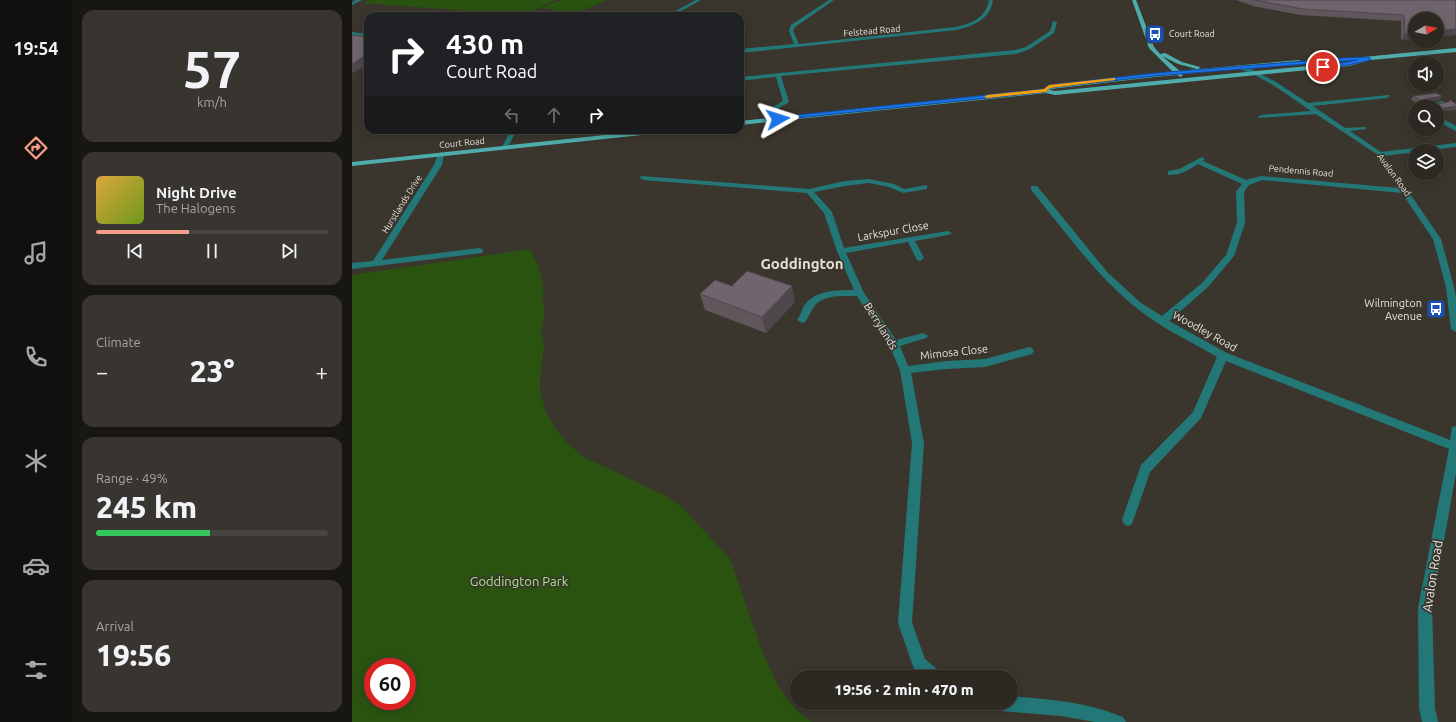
<!DOCTYPE html>
<html lang="en">
<head>
<meta charset="utf-8">
<style>
  :root { --surface:#2c2822; --page:#38342f; --text:#f1f3f6; --muted:#a6a6a5; --line:#484440; --accent:#f49e8a }
  body { margin:0; font-family:Ubuntu,sans-serif; background:var(--page); color:var(--text); height:100vh; display:flex; flex-direction:column; font-size:15px; white-space:nowrap }
  * { box-sizing:border-box; margin:0 }
  p { font-size:13px; color:var(--muted) }
  .icon { flex:none; width:22px; height:22px; fill:none; stroke:currentColor; stroke-width:2; stroke-linecap:round; stroke-linejoin:round }
  .map { position:relative; flex:1; overflow:hidden }
  .sheet { display:flex; flex-direction:column; gap:10px; padding:10px; background:#181613; width:280px }
  .sheet>* { flex:none }
  .hud { position:absolute; left:12px; top:12px; width:380px; height:122px; border-radius:12px; box-shadow:0 2px 10px #0003,0 0 0 1px var(--line); background:#202124; color:#fff; overflow:hidden }
  .needle { width:26px; rotate:80deg }
  .controls { position:absolute; left:1056px; top:12px; display:grid; gap:8px }
  .controls a { display:grid; place-items:center; width:36px; height:36px; border-radius:50%; background:var(--surface); box-shadow:0 2px 10px #0003,0 0 0 1px var(--line); font-size:20px }
  .speed { position:absolute; left:12px; top:658px; display:flex; gap:8px; font-size:20px; font-weight:700; text-align:center }
  .speed>* { display:grid; place-content:center; width:52px; height:52px; border-radius:50%; background:var(--surface); box-shadow:0 2px 10px #0003,0 0 0 1px var(--line); line-height:1 }
  .speed .limit { border:6px solid #d22; background:#fff; color:#111 }
  .pin { position:absolute; display:grid; place-items:center; width:34px; height:34px; color:#fff; margin:-17px; border:2px solid #fff; border-radius:50%; box-shadow:0 1px 4px #0007 }
  .me { position:absolute; width:44px; margin:-22px; rotate:84deg; stroke-linejoin:round; filter:drop-shadow(0 0 3px #0008) }
  .turn { display:flex; align-items:center; gap:14px; height:84px; padding:0 16px; font-size:18px }
  .turn .icon { width:52px; height:52px; stroke-width:2.5 }
  .turn b { display:block; font-size:28px; line-height:34px }
  .lanes { display:flex; align-items:center; height:38px; padding:0 16px; background:#0003; justify-content:center; gap:20px; direction:ltr }
  .lanes .off { opacity:.35 }
  .big { font-size:30px; font-weight:800; line-height:1.1 }
  .sheet .widget { flex:1; display:flex; flex-direction:column; justify-content:center; gap:6px; min-width:0; padding:0 14px; border-radius:12px; background:var(--page) }
  .sheet .dial { align-items:center; gap:0 }
  .dial b { font-size:52px; line-height:1 }
  .song { display:flex; align-items:center; gap:12px }
  .cover { width:48px; height:48px; border-radius:6px; background:linear-gradient(135deg,hsl(40 70% 55%),hsl(80 70% 35%)) }
  .played { height:4px; border-radius:2px; background:linear-gradient(90deg,var(--accent) 40%,var(--line) 40%) }
  .keys { display:flex; justify-content:space-around; direction:ltr }
  .heat { display:flex; justify-content:space-between; align-items:center; font-size:22px; direction:ltr }
  .charge { height:6px; border-radius:3px; background:linear-gradient(90deg,#34c759 49%,var(--line) 0) }
  .trip { position:absolute; left:438px; top:670px; width:228px; height:40px; border-radius:20px; background:var(--surface); box-shadow:0 2px 10px #0003,0 0 0 1px var(--line); font-weight:800; line-height:40px; text-align:center }
  main { display:flex; flex:1; min-height:0 }
  .menu { display:flex; flex-direction:column; width:72px; justify-content:space-around; align-items:center; background:#12100e; color:var(--muted) }
  .menu .icon { width:28px; height:28px }
  .menu .active { color:var(--accent) }
  .menu b { font-size:18px; color:var(--text) }
  .map>svg:first-child { display:block }
  .green { fill:#2a5310; fill-rule:evenodd }
  .lines { fill:none; stroke-linecap:round; stroke-linejoin:round }
  .minor { fill:#237877; fill-rule:evenodd }
  .major { fill:#4eadac; fill-rule:evenodd }
  .wall { fill:#60575d }
  .shaded-wall { fill:#4e474c }
  .building { fill:#70656c; stroke:#4e474c }
  .route { fill:#1a73e8; stroke:#114b97 }
  .slow { fill:#f59e0b }
  .labels { text-anchor:middle; stroke-width:3.5; stroke-linejoin:round; paint-order:stroke }
  .far-street-label { font-size:9px; fill:#e5e2dc; stroke:#3a362d }
  .far-poi-label { font-size:9px; fill:#e5e2dc; stroke:#3a362d; text-anchor:start }
  .street-label { font-size:11px; fill:#e5e2dc; stroke:#3a362d }
  .poi-label { font-size:11px; fill:#e5e2dc; stroke:#3a362d; text-anchor:end }
  .near-street-label { font-size:13px; fill:#e5e2dc; stroke:#3a362d }
  .near-park-label { font-size:13px; fill:#a4e685; stroke:#3a362d }
  .district-label { font-size:15px; font-weight:bold; fill:#e6e1d5; stroke:#3a362d }
</style>
</head>
<body>
<main>
<nav class="menu">
<b>19:54</b>
<svg class="icon active" aria-label="directions" viewBox="0 0 24 24"><path d="M12 3l9 9-9 9-9-9zM9 14v-3h6M13 9l2 2-2 2"/></svg>
<svg class="icon" aria-label="music" viewBox="0 0 24 24"><path d="M9 18V5l10-2v13"/><circle cx="6" cy="18" r="3"/><circle cx="16" cy="16" r="3"/></svg>
<svg class="icon" aria-label="phone" viewBox="0 0 24 24"><path d="M5 4h4l2 5-3 2q2 4 5 5l2-3 5 2v4C11 20 4 13 5 4z"/></svg>
<svg class="icon" aria-label="climate" viewBox="0 0 24 24"><path d="M12 3v18M4 7l16 10M4 17L20 7"/></svg>
<svg class="icon" aria-label="car" viewBox="0 0 24 24"><path d="M5 17H2v-5l4-1 3-4h7l3 4 3 1v5h-3M9 17h6M6 11h13"/><circle cx="7" cy="17" r="2"/><circle cx="17" cy="17" r="2"/></svg>
<svg class="icon" aria-label="filters" viewBox="0 0 24 24"><path d="M4 7h16M4 17h16"/><circle cx="9" cy="7" r="2"/><circle cx="15" cy="17" r="2"/></svg>
</nav>
<section class="sheet">
<div class="widget dial"><b>57</b><p>km/h</p></div>
<div class="widget">
<div class="song"><i class="cover"></i><div><b>Night Drive</b><p>The Halogens</p></div></div>
<div class="played"></div>
<div class="keys"><svg class="icon" aria-label="previous" viewBox="0 0 24 24"><path d="M18 5L8 12l10 7zM5 5v14"/></svg><svg class="icon" aria-label="pause" viewBox="0 0 24 24"><path d="M8 5v14M16 5v14"/></svg><svg class="icon" aria-label="next" viewBox="0 0 24 24"><path d="M6 5l10 7-10 7zM19 5v14"/></svg></div>
</div>
<div class="widget"><p>Climate</p>
<div class="heat"><a>−</a><b class="big">23°</b><a>+</a></div>
</div>
<div class="widget"><p>Range · 49%</p><b class="big">245 km</b><div class="charge"></div></div>
<div class="widget"><p>Arrival</p><b class="big">19:56</b></div>
</section>
<div class="map">
<svg width="1104" height="722" viewBox="0 0 1104 722">
  <rect width="100%" height="100%" fill="#3a362d"/>
  <path class="green" d="M17,0H204L172,15L10,3Z
    M209,0H255L223,14L190,8Z
    M178,249L187,267L192,290L190,296L193,313L189,331L192,345L188,377V390L194,413L206,432L217,445L232,457L314,496L331,508L378,559L410,651L426,686L445,710L460,722H0V275ZM21,667H55V701H21Z"/>
  <g class="lines">
    <path class="minor" d="M4,0H10L0,5V2Z
      M344,0H349L320,16H314Z
      M477,0H482L443,27L441,31L447,44L604,27C620,23 634,18 637,0H641C638,20 621,26 604,30L388,53V49L442,44L437,31L439,25Z
      M701,21L705,22L702,33L678,49L664,54L429,76L437,102L427,108L429,119L426,121L423,119L421,107L431,101L424,77L388,81V77L663,50L674,47L698,31Z
      M0,32L16,34V38L0,36Z
      M885,65L899,69L924,82L956,103L1037,95L1038,96L1035,98L961,106L993,128L1014,127V129L998,131L1029,152L1104,143V147L1032,156L1089,239L1102,287L1104,297V332L1099,329L1094,287L1081,239L1050,193L910,180L897,185L892,192L893,223L882,256L856,287L817,321L875,353L1098,440L1100,427L1104,426V473L1080,608L1083,708L1086,722H1070L1067,708L1066,608L1097,449L874,361L849,418L798,472L780,524L776,526L772,524L770,520L789,465L841,412L865,357C838,341 807,327 782,306C742,273 712,230 679,190V186H685L756,273L789,303L810,316L850,283L874,255L885,223L884,192L890,184L846,164C837,170 827,176 816,175V171L827,169L850,157L853,159L851,161L894,180L909,176L1047,188L1026,155L964,114L907,118L906,117L909,115L959,111C935,95 911,75 883,68L882,67Z
      M1090,101L1092,102V104L1076,107H1063V108L1062,107Z
      M1085,116L1104,126V131L1085,121Z
      M159,130H165L155,148H151L150,147Z
      M89,152L92,154L90,165L30,260L127,248L130,249L131,251L130,253L0,269V263L21,261L82,165L86,154Z
      M289,176L457,189L493,181L517,179L542,184L552,189L575,185V189L551,193L537,187L517,183L493,186L462,192L480,212L492,248L596,231L600,233L596,235L563,241L572,258L568,261L565,260L556,242L494,253L512,293L544,340L571,333L576,336L574,338L548,346L556,366L594,361L633,359L677,347L680,348L682,351L680,354L633,367L594,369L559,373L572,443L560,623L573,659L588,672L590,677H571L562,669L546,623L560,443L548,370L537,345L505,296C491,296 469,294 461,308C458,313 456,318 453,322L450,323L445,320C449,315 450,308 454,303C466,290 486,290 502,290L485,251L472,213L455,193L292,180L288,178Z
      M659,696C698,699 735,702 771,717L774,722H743L709,716L649,711L644,708L641,703H659Z"/>
    <path class="major" d="M780,0H784L802,47L808,54L813,53L830,62L848,67L847,69L947,60L950,62L947,64L831,74L829,77L825,75L803,77L699,89L698,90L703,91L997,62L1011,57L1104,48V52L1019,60L997,66L703,95L694,93L388,125V121L692,89L697,85L821,72L797,48ZM810,56L826,64L845,69L828,71Z
      M300,130H321L318,132L0,166V162Z"/>
  </g>
  <path class="wall" d="M884,0H1104V35L1085,37V19L1049,40V21L948,15L901,6Z
    M0,35L16,37V64L0,73Z
    M1061,96L1088,100L1066,103L1059,100Z
    M380,286L443,302L414,333L353,310L348,294Z"/>
  <path class="shaded-wall" d="M1104,29V35L1085,37V31Z
    M1063,33V39L1049,40L1053,34Z
    M11,57L16,64L0,73V64Z
    M1090,96L1088,100L1066,103L1068,100Z
    M1104,106V110L1085,112V109Z
    M440,286L443,302L414,333L410,317Z"/>
  <path class="building" d="M903,0H1104V29L1085,31V19H1063V33L1053,34L1052,15L951,9Z
    M0,35L16,37V58L11,57L0,64Z
    M1084,93L1090,96L1068,100L1061,96Z
    M1098,100L1104,104V106L1085,109V107H1081L1077,105L1097,102Z
    M395,271L440,286L410,317L348,294L363,280L380,286Z"/>
  <path class="route" d="M1017,57L1019,60L997,65L971,68L968,67L1005,60L803,76L698,88L694,92L426,120L423,119L426,117L692,89L697,85L803,73L990,58Z"/>
  <path class="slow" d="M761,78H763V80L698,88L694,92L635,98L632,97L635,95L692,89L697,85Z"/>
  <defs>
    <g id="bus-square" transform="scale(1)"><rect x="-9" y="-9" width="18" height="18" rx="4" fill="#1a4fb4" stroke="#3a362d"/><path d="M-5-6H5V4H4V6H2V4H-2V6H-4V4H-5ZM-3.5-4V0h7V-4ZM-3.5 1.2v1.5H-2V1.2ZM2 1.2v1.5H3.5V1.2Z" fill="#fff"/></g>
  </defs>
  <g fill-rule="evenodd">
    <use href="#bus-square" x="803" y="34"/>
    <use href="#bus-square" x="1084" y="309"/>
  </g>
  <g class="labels">
    <g class="far-street-label">
      <text transform="translate(520 31) rotate(-5)" y="3">Felstead Road</text>
      <text transform="translate(110 143) rotate(-6)" y="3">Court Road</text>
      <text transform="translate(949 171) rotate(5)" y="3">Pendennis Road</text>
      <text transform="translate(1042 175) rotate(54)" y="3">Avalon Road</text>
      <text transform="translate(50 204) rotate(-58)" y="3">Hurstlands Drive</text>
    </g>
    <g class="far-poi-label">
      <text x="817" y="37">Court Road</text>
    </g>
    <g class="street-label">
      <text transform="translate(541 231) rotate(-10)" y="4">Larkspur Close</text>
      <text transform="translate(529 326) rotate(58)" y="4">Berrylands</text>
      <text transform="translate(853 331) rotate(29)" y="4">Woodley Road</text>
      <text transform="translate(602 352) rotate(-6)" y="4">Mimosa Close</text>
    </g>
    <g class="poi-label">
      <text x="1070" y="307">Wilmington<tspan x="1070" dy="13">Avenue</tspan></text>
    </g>
    <g class="near-street-label">
      <text transform="translate(1080 576) rotate(-81)" y="5">Avalon Road</text>
    </g>
    <g class="near-park-label">
      <text x="167" y="586">Goddington Park</text>
    </g>
    <g class="district-label">
      <text x="450" y="269">Goddington</text>
    </g>
  </g>
</svg>
<div class="controls">
<a><svg class="needle" viewBox="-14 -14 28 28"><path d="M0-13l5 13h-10z" fill="#e53935"/><path d="M0 13l5-13h-10z" fill="#a6a6a5"/></svg></a>
<a><svg class="icon" aria-label="sound" viewBox="0 0 24 24"><path d="M4 9h4l5-4v14l-5-4H4zM17 9q2 3 0 6"/></svg></a>
<a><svg class="icon" aria-label="search" viewBox="0 0 24 24"><circle cx="10" cy="10" r="6"/><path d="M15 15l6 6"/></svg></a>
<a><svg class="icon" aria-label="layers" viewBox="0 0 24 24"><path d="M12 4l9 5-9 5-9-5zM3 14l9 5 9-5"/></svg></a>
</div>
<div class="speed"><div class="limit">60</div></div>
<div class="pin" style="left:971px;top:67px;background:#d93025"><svg class="icon" aria-label="arrive" viewBox="0 0 24 24"><path d="M6 21V4h12l-3 4 3 4H6"/></svg></div>
<svg class="me" style="left:426px;top:119px" viewBox="-20 -20 40 40"><path d="M0-17L14 15 0 8-14 15z" fill="#1a73e8" stroke="#fff" stroke-width="4"/></svg>
<div class="trip">19:56 · 2 min · 470 m</div>
<div class="hud">
<div class="turn"><svg class="icon" aria-label="right" viewBox="0 0 24 24"><path d="M7 20v-9h11M14 6l5 5-5 5"/></svg><div><b>430 m</b>Court Road</div></div>
<div class="lanes"><svg class="icon off" aria-label="left" viewBox="0 0 24 24"><path d="M17 20v-9H6M10 6l-5 5 5 5"/></svg><svg class="icon off" aria-label="ahead" viewBox="0 0 24 24"><path d="M12 20V5M6 11l6-6 6 6"/></svg><svg class="icon" aria-label="right" viewBox="0 0 24 24"><path d="M7 20v-9h11M14 6l5 5-5 5"/></svg></div>
</div>
</div>
</main>
</body>
</html>
